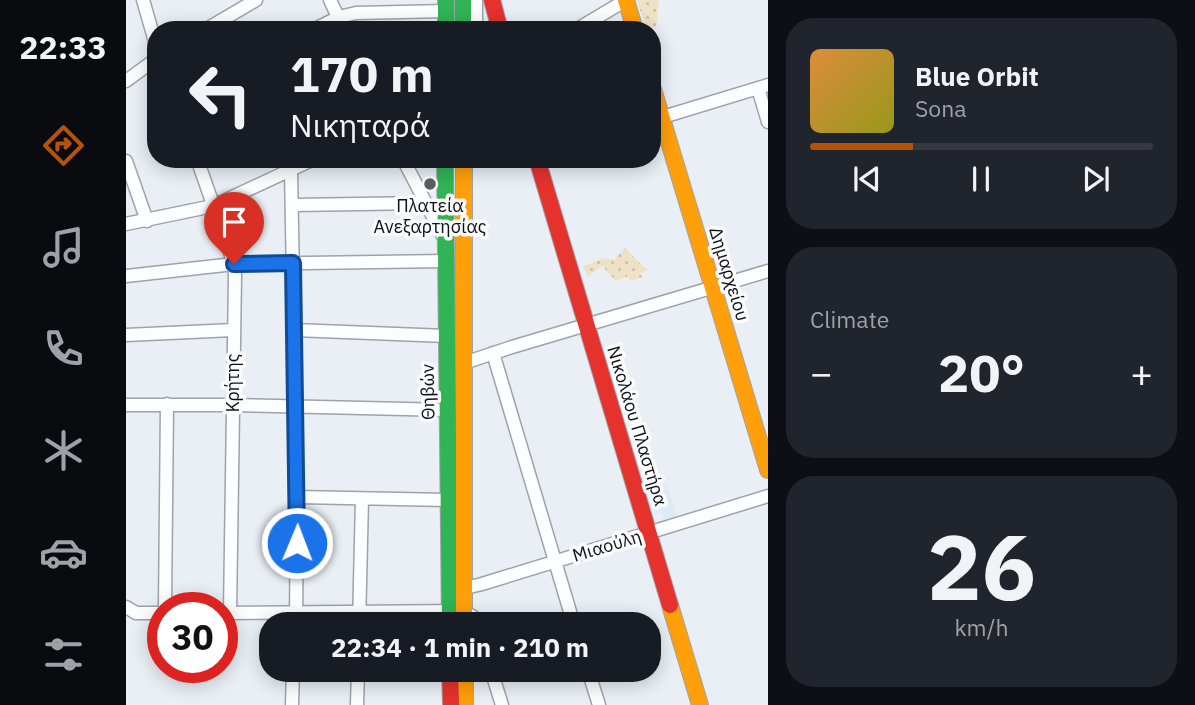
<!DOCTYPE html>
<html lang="en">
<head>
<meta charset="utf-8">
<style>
  :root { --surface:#171b24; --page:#20242c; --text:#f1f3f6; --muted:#9ea1a6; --line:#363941; --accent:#b45309 }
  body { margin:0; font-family:"IBM Plex Sans",sans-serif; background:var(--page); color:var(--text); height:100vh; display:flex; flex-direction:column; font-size:26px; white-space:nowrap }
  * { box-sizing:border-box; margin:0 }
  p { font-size:23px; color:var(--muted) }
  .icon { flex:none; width:38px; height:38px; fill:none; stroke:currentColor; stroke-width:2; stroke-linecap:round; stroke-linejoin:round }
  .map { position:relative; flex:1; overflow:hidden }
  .drawer { display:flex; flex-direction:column; gap:18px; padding:18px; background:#0d0f14; width:427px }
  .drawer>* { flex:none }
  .guide { position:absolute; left:21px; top:21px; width:514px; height:147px; border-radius:28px; box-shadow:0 4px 18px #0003; background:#171b24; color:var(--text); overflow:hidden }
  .speed { position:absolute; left:21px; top:592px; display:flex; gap:14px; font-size:35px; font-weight:700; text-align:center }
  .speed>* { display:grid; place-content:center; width:91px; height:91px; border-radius:50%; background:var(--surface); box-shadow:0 4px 18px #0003; line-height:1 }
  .speed .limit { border:10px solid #d22; background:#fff; color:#111 }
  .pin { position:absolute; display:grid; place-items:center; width:60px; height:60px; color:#fff; margin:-72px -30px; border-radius:50% 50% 50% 0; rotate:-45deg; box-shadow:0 0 7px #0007 }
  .pin .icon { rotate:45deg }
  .me { position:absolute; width:77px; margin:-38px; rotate:1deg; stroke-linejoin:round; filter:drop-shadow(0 0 5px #0008) }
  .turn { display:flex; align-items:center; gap:24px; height:147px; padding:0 28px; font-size:32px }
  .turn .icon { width:91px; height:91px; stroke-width:2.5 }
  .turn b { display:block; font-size:49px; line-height:60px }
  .big { font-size:52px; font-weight:700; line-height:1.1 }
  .drawer .card { flex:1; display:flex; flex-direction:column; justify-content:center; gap:10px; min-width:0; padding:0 24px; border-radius:28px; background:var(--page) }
  .drawer .dial { align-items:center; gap:0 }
  .dial b { font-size:91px; line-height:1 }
  .song { display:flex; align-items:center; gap:21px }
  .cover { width:84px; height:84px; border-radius:10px; background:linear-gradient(135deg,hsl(30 70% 55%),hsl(60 70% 35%)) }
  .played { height:7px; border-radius:4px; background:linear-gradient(90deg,var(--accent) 30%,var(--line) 30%) }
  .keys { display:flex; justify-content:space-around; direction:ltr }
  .heat { display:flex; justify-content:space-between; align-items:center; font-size:38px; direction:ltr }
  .trip { position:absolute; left:133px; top:612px; width:402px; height:70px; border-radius:28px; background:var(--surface); box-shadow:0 4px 18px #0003; font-weight:700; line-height:70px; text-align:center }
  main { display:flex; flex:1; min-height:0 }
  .tabs { display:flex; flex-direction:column; width:126px; justify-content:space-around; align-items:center; background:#090b0e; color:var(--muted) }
  .tabs .icon { width:49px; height:49px }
  .tabs .active { color:var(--accent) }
  .tabs b { font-size:32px; color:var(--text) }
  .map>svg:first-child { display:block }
  .built { fill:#ddebf9 }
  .park { fill:url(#park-dots) }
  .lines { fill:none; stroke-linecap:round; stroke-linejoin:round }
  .street-casing { stroke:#9da3a9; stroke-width:15 }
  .fast-casing { stroke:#9da3a9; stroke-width:18 }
  .slow-casing { stroke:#9da3a9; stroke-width:18 }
  .jam-casing { stroke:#9da3a9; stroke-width:18 }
  .street { stroke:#fcfdfe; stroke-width:12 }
  .fast { stroke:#30b455; stroke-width:16 }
  .slow { stroke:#ff9f0a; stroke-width:16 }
  .jam { stroke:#e5322d; stroke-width:16 }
  .route-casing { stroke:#114b97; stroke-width:18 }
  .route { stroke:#1a73e8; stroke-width:12 }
  .poi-dot { fill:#585f65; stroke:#fbfbfb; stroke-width:2.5 }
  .labels { text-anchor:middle; stroke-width:7; stroke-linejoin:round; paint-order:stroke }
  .poi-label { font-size:18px; fill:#0a1117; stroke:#fbfbfb }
  .street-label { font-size:18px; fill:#0a1117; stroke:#fbfbfb }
</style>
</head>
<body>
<main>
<nav class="tabs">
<b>22:33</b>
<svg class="icon active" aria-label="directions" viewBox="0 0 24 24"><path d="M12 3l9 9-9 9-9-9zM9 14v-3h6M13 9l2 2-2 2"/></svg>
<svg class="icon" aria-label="music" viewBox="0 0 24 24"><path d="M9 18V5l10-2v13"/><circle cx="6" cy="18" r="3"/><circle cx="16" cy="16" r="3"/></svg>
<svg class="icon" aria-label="phone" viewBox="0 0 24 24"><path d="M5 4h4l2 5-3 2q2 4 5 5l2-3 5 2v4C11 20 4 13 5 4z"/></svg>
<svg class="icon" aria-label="climate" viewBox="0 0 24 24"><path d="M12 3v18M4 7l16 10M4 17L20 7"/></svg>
<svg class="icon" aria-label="car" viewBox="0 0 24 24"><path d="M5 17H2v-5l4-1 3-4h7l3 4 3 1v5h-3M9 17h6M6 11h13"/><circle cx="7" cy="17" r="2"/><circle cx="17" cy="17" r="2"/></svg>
<svg class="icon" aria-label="filters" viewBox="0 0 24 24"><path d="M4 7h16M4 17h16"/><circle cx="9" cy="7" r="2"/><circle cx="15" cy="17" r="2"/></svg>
</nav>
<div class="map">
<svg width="642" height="705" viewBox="0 0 642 705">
  <defs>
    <pattern id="park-dots" width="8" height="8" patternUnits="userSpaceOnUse" patternTransform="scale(1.75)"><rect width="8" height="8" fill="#eee1c6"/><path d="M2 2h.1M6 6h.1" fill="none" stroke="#cbc0a9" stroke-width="1.8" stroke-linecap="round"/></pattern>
  </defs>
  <rect width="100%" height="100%" fill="#e9eff5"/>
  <path class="built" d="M541,484L551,516L538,520L536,514L530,513L522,490Z"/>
  <path class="park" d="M511,0H533L530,28H520Z
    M499,248L521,270L515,273L516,277L504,281L502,276L490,281L476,266L462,277L457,266L479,258L488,260Z"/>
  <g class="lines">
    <g class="street-casing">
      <path id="street" d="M17,0L30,45
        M204,0L218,30
        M350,0V30
        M79,30L130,0
        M187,30L213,17L230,13L320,11
        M450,30L500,0
        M0,81L30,59
        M632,88L642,122
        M527,120L642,85
        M71,159L108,264L109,276L104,612
        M277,159L319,240
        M0,161L21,221
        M165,171L171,497L170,625
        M167,205L299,203
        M0,224L87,206L188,159
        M0,276L108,264L320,261
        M168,330L321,336
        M0,335L107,330
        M367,353L448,625
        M338,363L386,347L642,271
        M0,405H108L322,410
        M171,497L323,500
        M333,586L339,588L356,584L642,496
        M0,607L10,613H37
        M39,607L41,404
        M96,613L338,611L349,618L351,625
        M233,625L236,499
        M365,670L376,705
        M462,670L473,705
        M166,705L167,670
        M231,705L232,670"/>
    </g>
    <g class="fast-casing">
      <path id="fast" d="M320,0V30
        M337,0V30
        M319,159L324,625"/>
    </g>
    <g class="slow-casing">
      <path id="slow" d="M500,0L509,30
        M527,89L642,470
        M338,159V625
        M544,605L574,705
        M339,670V705"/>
    </g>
    <g class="jam-casing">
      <path id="jam" d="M366,0L374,30
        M411,159L544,605
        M324,670L325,705"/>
    </g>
    <use href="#street" class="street"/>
    <use href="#fast" class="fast"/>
    <use href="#slow" class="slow"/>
    <use href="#jam" class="jam"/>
  </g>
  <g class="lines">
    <g class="route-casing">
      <path id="route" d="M108,264L167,263L171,543"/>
    </g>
    <use href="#route" class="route"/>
  </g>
  <circle class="poi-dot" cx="304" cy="184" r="7"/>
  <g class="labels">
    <g class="poi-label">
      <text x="304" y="212">Πλατεία<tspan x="304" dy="21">Ανεξαρτησίας</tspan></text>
    </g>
    <g class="street-label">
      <text transform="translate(603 274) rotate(73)" y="6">Δημαρχείου</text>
      <text transform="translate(107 383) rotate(-90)" y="6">Κρήτης</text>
      <text transform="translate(302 392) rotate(-91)" y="6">Θηβών</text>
      <text transform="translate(511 426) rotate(73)" y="6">Νικολάου Πλαστήρα</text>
      <text transform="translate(481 546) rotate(-17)" y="6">Μιαούλη</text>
    </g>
  </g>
</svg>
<div class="speed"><div class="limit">30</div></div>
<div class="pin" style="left:108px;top:264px;background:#d93025"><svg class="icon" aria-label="arrive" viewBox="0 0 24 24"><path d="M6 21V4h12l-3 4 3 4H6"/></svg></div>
<svg class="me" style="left:171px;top:543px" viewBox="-20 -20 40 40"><circle r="17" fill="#1a73e8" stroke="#fff" stroke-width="3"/><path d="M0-11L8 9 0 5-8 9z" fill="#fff"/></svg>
<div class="trip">22:34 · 1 min · 210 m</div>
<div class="guide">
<div class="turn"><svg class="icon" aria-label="left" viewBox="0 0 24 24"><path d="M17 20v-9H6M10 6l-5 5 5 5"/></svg><div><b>170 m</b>Νικηταρά</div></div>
</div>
</div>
<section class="drawer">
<div class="card">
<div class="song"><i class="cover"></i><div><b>Blue Orbit</b><p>Sona</p></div></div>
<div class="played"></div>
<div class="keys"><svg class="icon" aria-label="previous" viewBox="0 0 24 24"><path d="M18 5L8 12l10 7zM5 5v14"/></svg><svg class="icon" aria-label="pause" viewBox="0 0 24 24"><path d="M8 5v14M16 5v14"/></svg><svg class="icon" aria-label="next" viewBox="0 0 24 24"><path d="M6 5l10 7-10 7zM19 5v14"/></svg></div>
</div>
<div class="card"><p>Climate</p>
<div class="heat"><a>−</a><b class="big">20°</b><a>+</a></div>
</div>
<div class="card dial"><b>26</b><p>km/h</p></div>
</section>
</main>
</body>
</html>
